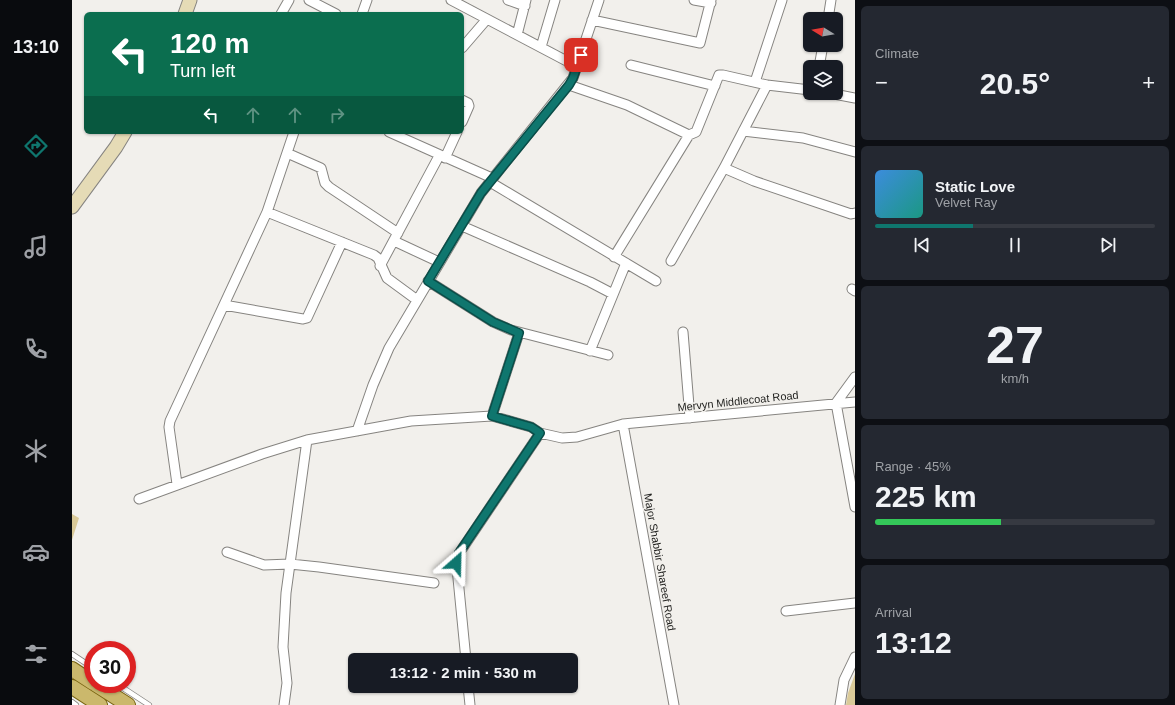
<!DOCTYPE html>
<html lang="en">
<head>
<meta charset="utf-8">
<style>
  :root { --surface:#171b24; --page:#242831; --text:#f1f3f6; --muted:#9ea1a6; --line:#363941; --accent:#0f766e }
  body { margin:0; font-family:Helvetica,sans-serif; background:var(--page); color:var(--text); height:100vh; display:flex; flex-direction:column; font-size:15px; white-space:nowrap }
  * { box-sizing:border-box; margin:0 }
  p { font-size:13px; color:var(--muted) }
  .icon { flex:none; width:22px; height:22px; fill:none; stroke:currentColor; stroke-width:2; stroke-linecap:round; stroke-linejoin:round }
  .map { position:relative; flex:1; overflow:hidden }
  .details { display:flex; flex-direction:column; gap:6px; padding:6px; background:#0d0f14; width:320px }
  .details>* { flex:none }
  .hud { position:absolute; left:12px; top:12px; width:380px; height:122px; border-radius:6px; box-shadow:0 1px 3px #0004; background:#0b6e4f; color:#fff; overflow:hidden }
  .needle { width:26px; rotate:281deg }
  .buttons { position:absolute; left:731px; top:12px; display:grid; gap:8px }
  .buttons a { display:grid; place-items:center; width:40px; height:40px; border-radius:6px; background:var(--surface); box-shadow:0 1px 3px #0004; font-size:20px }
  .speed { position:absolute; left:12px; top:641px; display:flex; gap:8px; font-size:20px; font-weight:700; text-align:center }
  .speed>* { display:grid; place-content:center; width:52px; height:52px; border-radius:50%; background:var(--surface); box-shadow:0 1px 3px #0004; line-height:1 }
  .speed .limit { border:6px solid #d22; background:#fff; color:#111 }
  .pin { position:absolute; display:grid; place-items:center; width:34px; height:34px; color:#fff; margin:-17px; border-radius:8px; box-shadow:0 2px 6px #0006 }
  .me { position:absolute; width:44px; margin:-22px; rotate:25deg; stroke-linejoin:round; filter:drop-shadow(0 0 3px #0008) }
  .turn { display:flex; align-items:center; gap:14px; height:84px; padding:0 20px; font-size:18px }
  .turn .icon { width:52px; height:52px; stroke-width:2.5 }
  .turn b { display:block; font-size:28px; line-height:34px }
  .lanes { display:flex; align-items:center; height:38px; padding:0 20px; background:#0003; justify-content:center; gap:20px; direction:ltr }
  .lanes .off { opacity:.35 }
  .big { font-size:30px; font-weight:800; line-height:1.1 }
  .details .card { flex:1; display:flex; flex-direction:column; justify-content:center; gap:6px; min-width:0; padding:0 14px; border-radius:6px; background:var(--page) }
  .details .dial { align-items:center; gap:0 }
  .dial b { font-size:52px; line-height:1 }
  .song { display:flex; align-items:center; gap:12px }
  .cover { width:48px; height:48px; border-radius:6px; background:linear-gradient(135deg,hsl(210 70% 55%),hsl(170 70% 35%)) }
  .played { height:4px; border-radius:2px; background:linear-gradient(90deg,var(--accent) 35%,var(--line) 35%) }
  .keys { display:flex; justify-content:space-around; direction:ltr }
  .heat { display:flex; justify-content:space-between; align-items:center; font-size:22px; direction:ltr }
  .charge { height:6px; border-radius:3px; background:linear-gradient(90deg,#34c759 45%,var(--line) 0) }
  .trip { position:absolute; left:276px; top:653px; width:230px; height:40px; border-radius:6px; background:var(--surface); box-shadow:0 1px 3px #0004; font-weight:800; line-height:40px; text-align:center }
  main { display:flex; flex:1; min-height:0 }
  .dock { display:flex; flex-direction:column; width:72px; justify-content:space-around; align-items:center; background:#090b0e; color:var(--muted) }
  .dock .icon { width:28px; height:28px }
  .dock .on { color:var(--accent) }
  .dock b { font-size:18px; color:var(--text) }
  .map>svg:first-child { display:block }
  .green { fill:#daca99 }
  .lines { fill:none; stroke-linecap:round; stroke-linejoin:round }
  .lane-casing { stroke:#868480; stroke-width:6 }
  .street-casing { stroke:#868480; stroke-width:11 }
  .secondary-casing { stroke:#868480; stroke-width:15 }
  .primary-casing { stroke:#786310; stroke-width:16 }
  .lane { stroke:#fff; stroke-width:4.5 }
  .street { stroke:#fff; stroke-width:9 }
  .secondary { stroke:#e5dbb6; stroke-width:13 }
  .primary { stroke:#cbb86c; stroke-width:14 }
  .route-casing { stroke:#0a4d48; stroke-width:10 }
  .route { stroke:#0f766e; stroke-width:7 }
  .labels { text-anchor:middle; stroke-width:3; stroke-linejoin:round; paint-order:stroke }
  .street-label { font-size:11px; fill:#1e1e1c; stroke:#f2f0ec }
</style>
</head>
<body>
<main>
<nav class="dock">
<b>13:10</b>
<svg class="icon on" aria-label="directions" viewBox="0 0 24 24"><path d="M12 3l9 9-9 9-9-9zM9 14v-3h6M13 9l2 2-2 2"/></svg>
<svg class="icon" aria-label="music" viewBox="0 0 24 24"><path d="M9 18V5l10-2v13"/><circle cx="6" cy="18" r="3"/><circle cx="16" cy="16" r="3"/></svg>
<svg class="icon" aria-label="phone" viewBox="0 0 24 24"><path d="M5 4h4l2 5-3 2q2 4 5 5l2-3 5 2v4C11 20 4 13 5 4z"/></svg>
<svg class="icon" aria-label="climate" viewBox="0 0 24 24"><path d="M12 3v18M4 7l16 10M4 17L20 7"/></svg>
<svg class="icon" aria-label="car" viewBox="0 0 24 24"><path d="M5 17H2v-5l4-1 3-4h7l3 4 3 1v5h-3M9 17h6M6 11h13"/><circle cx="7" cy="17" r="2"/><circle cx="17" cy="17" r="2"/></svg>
<svg class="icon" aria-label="filters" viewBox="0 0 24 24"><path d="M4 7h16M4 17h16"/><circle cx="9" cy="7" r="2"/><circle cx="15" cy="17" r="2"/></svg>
</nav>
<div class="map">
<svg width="783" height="705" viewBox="0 0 783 705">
  <rect width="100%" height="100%" fill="#f2f0ec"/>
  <path class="green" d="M0,514L7,518L0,540Z
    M783,674V705H774L776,693Z"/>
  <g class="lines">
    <g class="lane-casing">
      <path id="lane" d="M0,654L21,668
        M45,684L77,705
        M0,702L4,705"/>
    </g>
    <g class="street-casing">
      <path id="street" d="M237,0L264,14
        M379,0L506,67
        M436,0L453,6
        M622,0L639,3
        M209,14L217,0
        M290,14L295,0
        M756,19L759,0
        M520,20L628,43L639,0
        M445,35L454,0
        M469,47L483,0
        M390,48L415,19
        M559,65L643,86
        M747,67L751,45
        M683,82L710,0
        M497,85L555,105L617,135L624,132L647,75H651L695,85L738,90
        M757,93L783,98
        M390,100L396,103L397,106L390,122
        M671,131L731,138L783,152
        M317,132L420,178
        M215,153L249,168L253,183L257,187L326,233
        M373,158L385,132
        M652,168L682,181L779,214L783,213
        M418,182L584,281
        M195,212L302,255L306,258L315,278L345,300
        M390,226L518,282L541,294
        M322,241L367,262
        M542,257L617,135
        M599,261L652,168L695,85
        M308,266L367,156
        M356,281L421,322L439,330L536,355
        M780,289L783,291
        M152,305L231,319L235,318L270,242
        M611,332L618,418
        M518,351L554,263
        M783,377L764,403L783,507
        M420,416L447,333
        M551,424L602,705
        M285,431L301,385L317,348L409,193L501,78L527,0
        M105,484L97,427L98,421L195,212L222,132
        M67,499L190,454L235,440L339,421L420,416L459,427L468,433L490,438L505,437L551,424L783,402
        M155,552L192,565L218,564L247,567L362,583
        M714,611L783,603
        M394,660L384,558L468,433
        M396,686L398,705
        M212,705L215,683L211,647L214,593L235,440
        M768,705L772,680L783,657"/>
    </g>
    <g class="secondary-casing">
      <path id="secondary" d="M113,14L118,0
        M0,207L44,147L53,132"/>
    </g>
    <g class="primary-casing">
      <path id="primary" d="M0,669L21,683
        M23,684L56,705
        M0,687L28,705"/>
    </g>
    <use href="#lane" class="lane"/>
    <use href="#street" class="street"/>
    <use href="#secondary" class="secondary"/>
    <use href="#primary" class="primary"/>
  </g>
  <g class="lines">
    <g class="route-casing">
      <path id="route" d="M384,563L387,553L468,433L459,427L420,416L447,333L421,322L356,281L409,193L497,85L501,78L509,55"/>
    </g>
    <use href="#route" class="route"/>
  </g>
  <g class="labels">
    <g class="street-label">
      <text transform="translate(666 401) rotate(-6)" y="4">Mervyn Middlecoat Road</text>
      <text transform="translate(588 562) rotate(80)" y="4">Major Shabbir Shareef Road</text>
    </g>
  </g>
</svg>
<div class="buttons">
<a><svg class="needle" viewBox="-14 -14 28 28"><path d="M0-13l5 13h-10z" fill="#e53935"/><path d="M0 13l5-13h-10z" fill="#9ea1a6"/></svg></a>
<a><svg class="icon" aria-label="layers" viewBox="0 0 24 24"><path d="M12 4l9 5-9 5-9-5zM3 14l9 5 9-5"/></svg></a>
</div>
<div class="speed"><div class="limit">30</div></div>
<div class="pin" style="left:509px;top:55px;background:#d93025"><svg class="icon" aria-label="arrive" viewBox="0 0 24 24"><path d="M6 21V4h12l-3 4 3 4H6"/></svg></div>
<svg class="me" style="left:384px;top:563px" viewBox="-20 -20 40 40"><path d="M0-17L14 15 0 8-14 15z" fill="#0f766e" stroke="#fff" stroke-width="4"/></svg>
<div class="trip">13:12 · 2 min · 530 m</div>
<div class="hud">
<div class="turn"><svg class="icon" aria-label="left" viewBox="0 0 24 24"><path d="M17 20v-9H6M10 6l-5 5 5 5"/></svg><div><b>120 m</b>Turn left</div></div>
<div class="lanes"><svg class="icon" aria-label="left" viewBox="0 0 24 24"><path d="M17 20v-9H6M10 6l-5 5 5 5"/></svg><svg class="icon off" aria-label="ahead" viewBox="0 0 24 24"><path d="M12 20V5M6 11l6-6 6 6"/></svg><svg class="icon off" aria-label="ahead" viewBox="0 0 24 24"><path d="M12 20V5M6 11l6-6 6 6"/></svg><svg class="icon off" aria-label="right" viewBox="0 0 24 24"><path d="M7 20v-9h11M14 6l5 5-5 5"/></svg></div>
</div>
</div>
<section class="details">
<div class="card"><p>Climate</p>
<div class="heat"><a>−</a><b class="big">20.5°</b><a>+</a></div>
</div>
<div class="card">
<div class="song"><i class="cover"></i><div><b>Static Love</b><p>Velvet Ray</p></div></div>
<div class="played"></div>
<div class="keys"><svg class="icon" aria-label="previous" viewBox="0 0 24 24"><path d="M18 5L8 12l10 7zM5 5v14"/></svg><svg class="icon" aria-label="pause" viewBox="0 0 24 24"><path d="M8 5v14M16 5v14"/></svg><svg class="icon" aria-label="next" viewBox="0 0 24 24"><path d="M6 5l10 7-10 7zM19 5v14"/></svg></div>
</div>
<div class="card dial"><b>27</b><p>km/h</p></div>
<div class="card"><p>Range · 45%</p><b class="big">225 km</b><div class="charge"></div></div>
<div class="card"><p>Arrival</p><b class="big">13:12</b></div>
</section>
</main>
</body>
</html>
